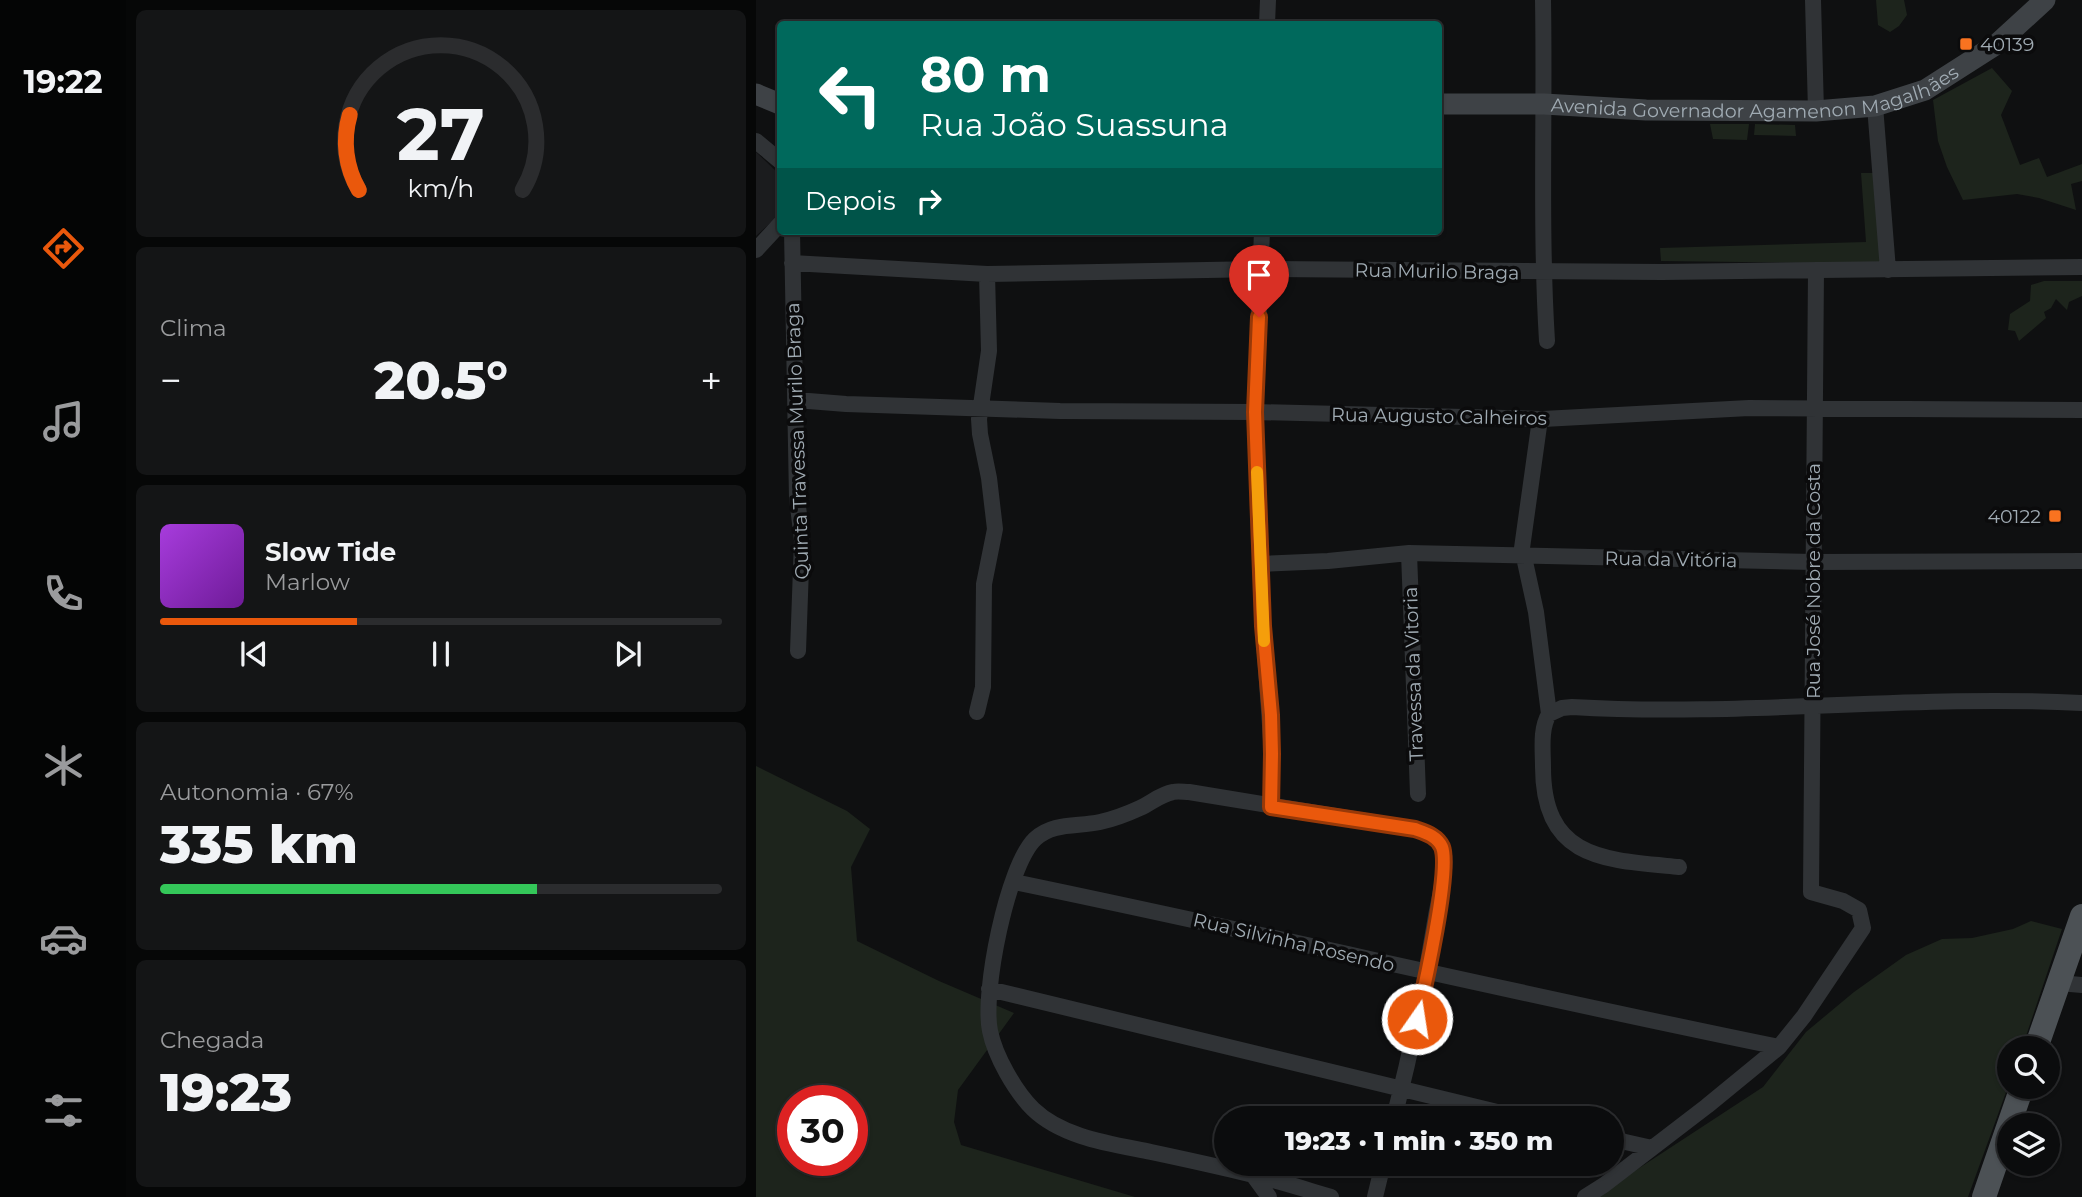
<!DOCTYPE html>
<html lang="pt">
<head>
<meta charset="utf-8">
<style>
  :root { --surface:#0b0c0d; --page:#141516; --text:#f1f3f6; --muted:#9a9b9d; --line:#2b2c2e; --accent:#ea580c }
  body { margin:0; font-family:Montserrat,sans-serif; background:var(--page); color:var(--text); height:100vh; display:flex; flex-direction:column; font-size:26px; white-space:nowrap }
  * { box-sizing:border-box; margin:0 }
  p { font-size:23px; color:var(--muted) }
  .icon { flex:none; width:38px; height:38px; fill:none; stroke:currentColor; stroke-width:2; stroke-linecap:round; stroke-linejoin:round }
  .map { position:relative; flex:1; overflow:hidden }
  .side { display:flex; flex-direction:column; gap:10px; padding:10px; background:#060707; width:630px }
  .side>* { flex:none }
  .top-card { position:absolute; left:21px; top:21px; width:665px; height:214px; border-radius:7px; box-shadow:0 2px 5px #0004,0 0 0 2px var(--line); background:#00695c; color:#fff; overflow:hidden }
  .tools { position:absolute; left:1241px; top:1036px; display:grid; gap:14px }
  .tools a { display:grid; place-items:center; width:63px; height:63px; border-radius:50%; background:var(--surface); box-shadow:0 2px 5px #0004,0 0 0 2px var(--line); font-size:35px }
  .speed { position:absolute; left:21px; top:1085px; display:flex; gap:14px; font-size:35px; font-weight:700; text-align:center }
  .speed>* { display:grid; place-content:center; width:91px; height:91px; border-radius:50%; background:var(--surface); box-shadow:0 2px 5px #0004,0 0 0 2px var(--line); line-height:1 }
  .speed .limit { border:10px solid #d22; background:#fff; color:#111 }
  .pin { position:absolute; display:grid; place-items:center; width:60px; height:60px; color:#fff; margin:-72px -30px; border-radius:50% 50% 50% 0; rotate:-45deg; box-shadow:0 0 7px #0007 }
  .pin .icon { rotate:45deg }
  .me { position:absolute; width:77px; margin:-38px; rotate:13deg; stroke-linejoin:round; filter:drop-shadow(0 0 5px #0008) }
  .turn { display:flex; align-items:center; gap:24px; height:147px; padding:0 28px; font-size:32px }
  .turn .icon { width:91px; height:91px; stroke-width:2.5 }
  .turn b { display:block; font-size:49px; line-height:60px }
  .then { display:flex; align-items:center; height:66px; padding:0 28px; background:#0003; gap:14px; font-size:26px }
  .big { font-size:52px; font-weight:800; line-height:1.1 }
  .side .widget { flex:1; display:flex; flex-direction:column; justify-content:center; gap:10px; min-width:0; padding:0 24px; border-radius:10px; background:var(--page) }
  .side .dial { align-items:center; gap:0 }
  .dial svg { height:182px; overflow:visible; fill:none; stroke:var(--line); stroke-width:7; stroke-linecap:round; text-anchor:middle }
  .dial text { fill:var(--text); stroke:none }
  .song { display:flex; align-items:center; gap:21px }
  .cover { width:84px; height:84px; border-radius:10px; background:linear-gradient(135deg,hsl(280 70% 55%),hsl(280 70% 35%)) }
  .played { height:7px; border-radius:4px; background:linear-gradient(90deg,var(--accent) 35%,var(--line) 35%) }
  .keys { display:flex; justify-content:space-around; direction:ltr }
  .heat { display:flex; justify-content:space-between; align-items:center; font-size:38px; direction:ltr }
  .charge { height:10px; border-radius:5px; background:linear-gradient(90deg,#34c759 67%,var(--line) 0) }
  .trip { position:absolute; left:458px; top:1106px; width:410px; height:70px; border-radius:35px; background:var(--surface); box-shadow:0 2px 5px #0004,0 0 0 2px var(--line); font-weight:800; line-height:70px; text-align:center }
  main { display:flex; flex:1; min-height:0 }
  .tabs { display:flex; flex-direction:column; width:126px; justify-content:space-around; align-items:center; background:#040505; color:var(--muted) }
  .tabs .icon { width:49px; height:49px }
  .tabs .on { color:var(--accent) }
  .tabs b { font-size:32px; color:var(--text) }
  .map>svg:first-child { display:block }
  .built { fill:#1b1c1e }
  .green { fill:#1d241c; fill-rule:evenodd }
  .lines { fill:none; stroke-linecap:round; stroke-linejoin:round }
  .street { stroke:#303336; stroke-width:16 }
  .secondary { stroke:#3e4246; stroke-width:21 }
  .primary { stroke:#4c5155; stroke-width:24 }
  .route-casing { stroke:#983908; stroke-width:18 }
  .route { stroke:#ea580c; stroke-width:12 }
  .slow { stroke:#f59e0b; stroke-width:12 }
  .poi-dot { fill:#f97320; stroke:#0b0b0c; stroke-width:2.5 }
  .labels { text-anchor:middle; stroke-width:7; stroke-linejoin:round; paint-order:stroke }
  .poi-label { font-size:19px; fill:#a0abb3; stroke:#0b0b0c; text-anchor:start }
  .street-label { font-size:19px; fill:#a0abb3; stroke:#0b0b0c }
</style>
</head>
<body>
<main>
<nav class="tabs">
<b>19:22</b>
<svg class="icon on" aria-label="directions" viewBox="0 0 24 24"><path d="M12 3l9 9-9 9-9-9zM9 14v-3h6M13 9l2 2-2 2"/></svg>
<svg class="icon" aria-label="music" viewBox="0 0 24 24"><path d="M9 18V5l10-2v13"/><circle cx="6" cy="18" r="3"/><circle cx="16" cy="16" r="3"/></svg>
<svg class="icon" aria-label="phone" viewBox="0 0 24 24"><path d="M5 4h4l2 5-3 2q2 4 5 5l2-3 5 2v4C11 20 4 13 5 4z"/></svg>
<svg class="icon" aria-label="climate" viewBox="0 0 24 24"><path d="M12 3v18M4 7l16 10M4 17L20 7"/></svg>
<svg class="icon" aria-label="car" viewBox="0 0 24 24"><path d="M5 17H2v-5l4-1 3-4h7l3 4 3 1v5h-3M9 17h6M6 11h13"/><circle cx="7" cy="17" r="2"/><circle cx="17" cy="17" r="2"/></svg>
<svg class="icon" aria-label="filters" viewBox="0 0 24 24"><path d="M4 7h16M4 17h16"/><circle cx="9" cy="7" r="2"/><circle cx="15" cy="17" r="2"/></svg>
</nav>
<section class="side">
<div class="widget dial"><svg viewBox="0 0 100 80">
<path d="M14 69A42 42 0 1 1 86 69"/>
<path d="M14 69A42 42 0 0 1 10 36" stroke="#ea580c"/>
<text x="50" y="56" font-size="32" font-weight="700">27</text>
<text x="50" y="72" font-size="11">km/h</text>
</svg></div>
<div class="widget"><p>Clima</p>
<div class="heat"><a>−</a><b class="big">20.5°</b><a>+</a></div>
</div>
<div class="widget">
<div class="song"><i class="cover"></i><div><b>Slow Tide</b><p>Marlow</p></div></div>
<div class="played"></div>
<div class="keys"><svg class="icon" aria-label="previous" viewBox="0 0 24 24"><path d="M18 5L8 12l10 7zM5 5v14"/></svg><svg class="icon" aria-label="pause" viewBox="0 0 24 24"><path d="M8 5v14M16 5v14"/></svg><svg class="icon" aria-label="next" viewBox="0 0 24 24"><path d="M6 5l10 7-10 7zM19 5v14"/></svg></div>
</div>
<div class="widget"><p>Autonomia · 67%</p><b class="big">335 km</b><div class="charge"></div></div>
<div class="widget"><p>Chegada</p><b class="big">19:23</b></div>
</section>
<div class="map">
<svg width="1326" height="1197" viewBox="0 0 1326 1197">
  <rect width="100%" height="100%" fill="#0f1011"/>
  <path class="built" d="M0,152L24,175V214L0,236Z"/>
  <path class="green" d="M1120,0H1148L1151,15L1143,26L1134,32L1122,25Z
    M1236,68L1256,91L1245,115L1264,165L1283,158L1291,177L1326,164V181L1315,184L1320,210L1283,198L1261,194L1207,200L1191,167L1182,141L1177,100Z
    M954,124H993L991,140L957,139Z
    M999,124L1039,125L1040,136L998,135Z
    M1105,173H1120L1129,264L905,261L904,248L1110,242Z
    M1288,281H1326V296L1313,302L1311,310L1300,299L1295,308L1288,312L1290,318L1263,341L1259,331L1252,330L1254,314L1274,301L1275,285Z
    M0,766L91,811L114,829L95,867L101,941L183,981L258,1013L202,1090L198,1122L205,1145L379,1197H0ZM37,1101H96V1160H37Z
    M1275,921L1306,929L1266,1048H1253V1084L1212,1197H839L1007,1087L1050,1032L1098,992L1150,955L1186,939L1216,938L1257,929Z"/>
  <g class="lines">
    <path class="street" d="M787,0C789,114 784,228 791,341
      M1057,0L1060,111
      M511,24L512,0
      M1119,106L1132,270
      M0,141L24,161
      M36,231L41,498L46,540L42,651
      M506,231L499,412L507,626L516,754L515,807
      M0,250L24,224
      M36,263L231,274L505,269L906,272L1326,267
      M40,400L90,404L304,411L499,412L787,419L993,408L1326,410
      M784,419L766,548L780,612L793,714C784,729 787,750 787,767C787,860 849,860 923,867
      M653,553L662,794
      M504,564L572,561L653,553L1057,562L1326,561
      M221,712L227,687L228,584L239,529L233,478L224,434L223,419L233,351L231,274
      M793,714L806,708L816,707C986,717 1156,694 1326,703
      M258,882C514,935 767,995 1023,1047
      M1303,983L1326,985
      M233,989L766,1118
      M856,1139L896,1148
      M497,1175L513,1197
      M575,1197C548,1189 521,1180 493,1174C460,1166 428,1159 395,1152C356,1144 307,1138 277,1109C259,1091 239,1056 234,1031C226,993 251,866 279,839C297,822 322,827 344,822C358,819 371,814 384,808C395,803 405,794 417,792C422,791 428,792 433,792L659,829C670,833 681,836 686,846C693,863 683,898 680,916C669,984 655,1052 638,1118
      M619,1197L627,1164
      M829,1197L848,1185L951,1106L1023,1047L1048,1016L1107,928L1103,910L1087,901L1055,892L1060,270"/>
    <g class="secondary">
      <path d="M0,94L24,104"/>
      <path id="s1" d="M682,104H788L890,110L1060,111L1119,106L1169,90L1241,44L1289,0"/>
    </g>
    <path class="primary" d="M1280,1048L1326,916
      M1228,1197L1266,1087"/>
  </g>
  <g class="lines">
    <g class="route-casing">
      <path id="route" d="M503,317L499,412L507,626L515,715L516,754L515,807L659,829C670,833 681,836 686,847C695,870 668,989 661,1019"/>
    </g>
    <use href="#route" class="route"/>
    <path class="slow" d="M501,472L508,641"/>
  </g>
  <g class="poi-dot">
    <rect x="1203" y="37" width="14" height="14" rx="3.5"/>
    <rect x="1292" y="509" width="14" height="14" rx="3.5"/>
  </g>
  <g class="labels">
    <g class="poi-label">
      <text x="1224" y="51">40139</text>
      <text x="1285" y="523" text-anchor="end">40122</text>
    </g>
    <g class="street-label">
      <text dy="7" stroke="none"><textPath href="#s1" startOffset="320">Avenida Governador Agamenon Magalhães</textPath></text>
      <text transform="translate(681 271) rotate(1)" y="7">Rua Murilo Braga</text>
      <text transform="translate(683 416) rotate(1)" y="7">Rua Augusto Calheiros</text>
      <text transform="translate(41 441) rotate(-92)" y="7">Quinta Travessa Murilo Braga</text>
      <text transform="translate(915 559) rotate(1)" y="7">Rua da Vitória</text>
      <text transform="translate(1057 581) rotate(-90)" y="7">Rua José Nobre da Costa</text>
      <text transform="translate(657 674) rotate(-92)" y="7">Travessa da Vitoria</text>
      <text transform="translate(538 942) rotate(13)" y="7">Rua Silvinha Rosendo</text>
    </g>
  </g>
</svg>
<div class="tools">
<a><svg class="icon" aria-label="search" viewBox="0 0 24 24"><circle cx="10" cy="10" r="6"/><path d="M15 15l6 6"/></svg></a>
<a><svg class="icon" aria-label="layers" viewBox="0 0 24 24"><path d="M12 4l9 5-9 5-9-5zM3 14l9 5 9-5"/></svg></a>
</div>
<div class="speed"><div class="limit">30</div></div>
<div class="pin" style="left:503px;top:317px;background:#d93025"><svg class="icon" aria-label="arrive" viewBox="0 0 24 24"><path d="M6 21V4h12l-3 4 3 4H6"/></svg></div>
<svg class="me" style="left:661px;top:1019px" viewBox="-20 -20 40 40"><circle r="17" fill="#ea580c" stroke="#fff" stroke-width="3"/><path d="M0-11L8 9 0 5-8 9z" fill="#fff"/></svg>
<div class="trip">19:23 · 1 min · 350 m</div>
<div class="top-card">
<div class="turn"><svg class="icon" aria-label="left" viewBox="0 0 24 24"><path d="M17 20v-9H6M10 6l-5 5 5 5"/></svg><div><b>80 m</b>Rua João Suassuna</div></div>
<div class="then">Depois<svg class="icon" aria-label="right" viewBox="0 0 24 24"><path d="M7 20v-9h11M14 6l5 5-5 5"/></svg></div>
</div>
</div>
</main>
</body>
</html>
